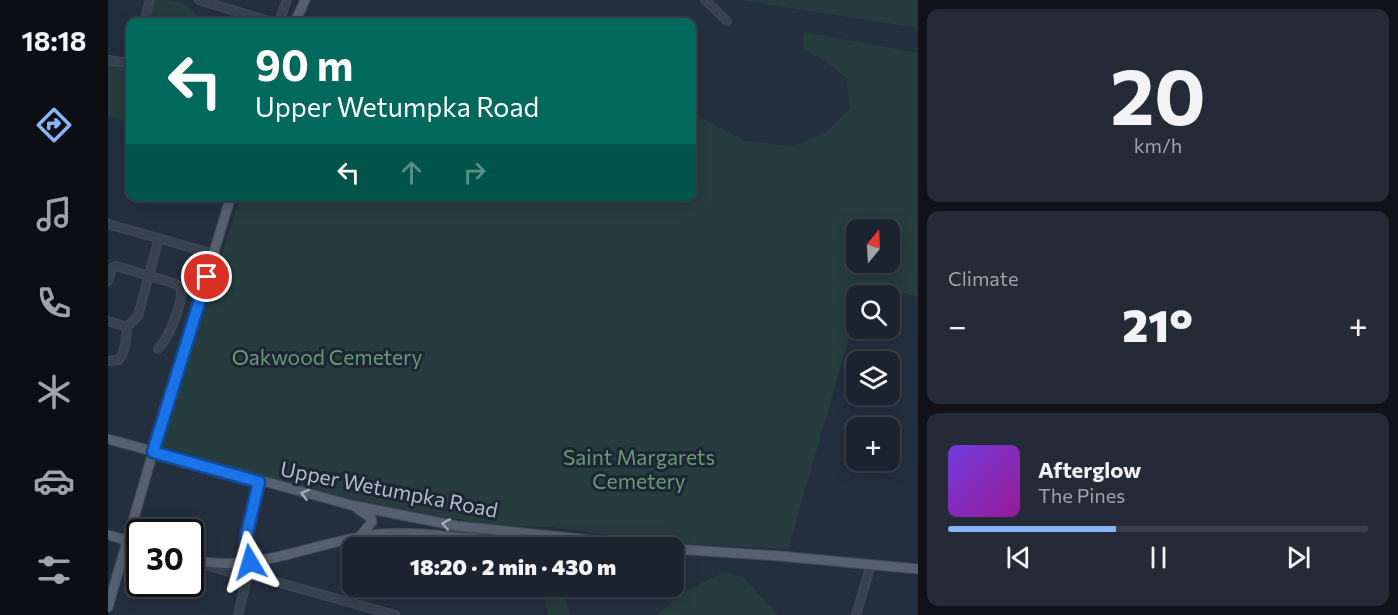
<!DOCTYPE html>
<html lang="en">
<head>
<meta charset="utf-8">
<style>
  :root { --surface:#1b232e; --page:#242b36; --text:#f1f3f6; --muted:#a0a4aa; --line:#39404a; --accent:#8ab4f8 }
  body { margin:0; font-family:Commissioner,sans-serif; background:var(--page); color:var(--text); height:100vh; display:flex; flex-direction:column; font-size:22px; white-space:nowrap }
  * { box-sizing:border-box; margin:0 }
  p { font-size:20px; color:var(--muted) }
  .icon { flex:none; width:33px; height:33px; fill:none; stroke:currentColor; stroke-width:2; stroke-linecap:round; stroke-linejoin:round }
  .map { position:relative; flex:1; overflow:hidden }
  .panel { display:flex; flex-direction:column; gap:9px; padding:9px; background:#0f1319; width:480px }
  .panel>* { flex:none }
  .hud { position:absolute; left:18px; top:18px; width:570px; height:183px; border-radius:12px; box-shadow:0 3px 15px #0003,0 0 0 2px var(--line); background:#00695c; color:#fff; overflow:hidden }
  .needle { width:39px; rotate:18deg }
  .controls { position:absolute; left:738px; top:219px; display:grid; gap:12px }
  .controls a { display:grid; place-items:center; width:54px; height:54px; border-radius:12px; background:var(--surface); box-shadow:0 3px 15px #0003,0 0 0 2px var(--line); font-size:30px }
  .speed { position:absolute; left:18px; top:519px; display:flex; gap:12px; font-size:30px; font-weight:700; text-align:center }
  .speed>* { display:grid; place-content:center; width:78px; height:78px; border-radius:50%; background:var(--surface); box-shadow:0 3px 15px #0003,0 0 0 2px var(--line); line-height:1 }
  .speed .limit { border:3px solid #111; border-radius:9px; background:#fff; color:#111 }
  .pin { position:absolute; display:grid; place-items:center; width:51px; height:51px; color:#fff; margin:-26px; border:3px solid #fff; border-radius:50%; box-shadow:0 2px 6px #0007 }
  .me { position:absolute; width:66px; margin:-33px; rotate:353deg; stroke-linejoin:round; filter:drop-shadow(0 0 4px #0008) }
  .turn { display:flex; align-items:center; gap:21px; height:126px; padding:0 30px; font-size:27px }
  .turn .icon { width:78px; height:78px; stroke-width:2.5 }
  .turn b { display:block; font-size:42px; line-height:51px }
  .lanes { display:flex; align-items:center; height:57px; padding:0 30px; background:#0003; justify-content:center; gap:30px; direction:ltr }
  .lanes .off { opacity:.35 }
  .big { font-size:45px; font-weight:800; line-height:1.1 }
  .panel .tile { flex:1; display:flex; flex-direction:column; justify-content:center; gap:9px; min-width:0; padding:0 21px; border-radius:12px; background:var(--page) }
  .panel .dial { align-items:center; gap:0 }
  .dial b { font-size:78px; line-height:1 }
  .song { display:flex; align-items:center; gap:18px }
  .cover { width:72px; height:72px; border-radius:9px; background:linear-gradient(135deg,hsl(260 70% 55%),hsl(300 70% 35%)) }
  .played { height:6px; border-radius:3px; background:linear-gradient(90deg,var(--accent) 40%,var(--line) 40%) }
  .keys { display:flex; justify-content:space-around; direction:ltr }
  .heat { display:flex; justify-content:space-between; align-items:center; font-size:33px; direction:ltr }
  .trip { position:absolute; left:234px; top:537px; width:342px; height:60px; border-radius:12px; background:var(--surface); box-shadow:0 3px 15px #0003,0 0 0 2px var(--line); font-weight:800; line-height:60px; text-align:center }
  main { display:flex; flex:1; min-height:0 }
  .tabs { display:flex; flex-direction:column; width:108px; justify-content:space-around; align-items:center; background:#0b0e12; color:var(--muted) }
  .tabs .icon { width:42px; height:42px }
  .tabs .selected { color:var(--accent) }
  .tabs b { font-size:27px; color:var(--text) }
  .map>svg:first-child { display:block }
  .green { fill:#263c3f; fill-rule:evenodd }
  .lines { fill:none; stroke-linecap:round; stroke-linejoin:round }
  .minor-casing { stroke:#414a57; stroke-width:10 }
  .major-casing { stroke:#414a57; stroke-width:11 }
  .minor { stroke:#38414e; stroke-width:8 }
  .major { stroke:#56606e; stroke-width:9 }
  .oneway { stroke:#a1aab7 }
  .route-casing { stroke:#114b97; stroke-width:15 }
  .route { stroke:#1a73e8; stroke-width:10 }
  .labels { text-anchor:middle; stroke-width:6; stroke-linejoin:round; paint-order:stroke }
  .park-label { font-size:21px; fill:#6b9a76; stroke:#1d2633 }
  .street-label { font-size:21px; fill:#b4bcc9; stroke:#1d2633 }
</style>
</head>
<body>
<main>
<nav class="tabs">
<b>18:18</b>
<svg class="icon selected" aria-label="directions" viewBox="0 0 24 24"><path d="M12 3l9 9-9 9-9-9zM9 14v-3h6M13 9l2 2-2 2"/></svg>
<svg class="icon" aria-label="music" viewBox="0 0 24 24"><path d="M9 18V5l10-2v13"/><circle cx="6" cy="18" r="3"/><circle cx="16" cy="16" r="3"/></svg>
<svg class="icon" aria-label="phone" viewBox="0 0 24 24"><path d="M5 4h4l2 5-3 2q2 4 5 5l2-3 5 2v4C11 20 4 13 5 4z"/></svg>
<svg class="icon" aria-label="climate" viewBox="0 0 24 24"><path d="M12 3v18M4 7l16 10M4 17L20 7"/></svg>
<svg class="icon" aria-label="car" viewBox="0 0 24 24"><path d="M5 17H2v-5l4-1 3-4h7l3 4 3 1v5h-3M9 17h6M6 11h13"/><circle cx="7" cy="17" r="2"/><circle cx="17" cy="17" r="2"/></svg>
<svg class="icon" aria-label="filters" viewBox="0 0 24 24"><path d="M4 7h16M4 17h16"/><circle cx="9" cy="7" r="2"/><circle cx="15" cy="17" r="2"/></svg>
</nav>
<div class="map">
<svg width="810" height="615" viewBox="0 0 810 615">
  <rect width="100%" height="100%" fill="#242f3e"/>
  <path class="green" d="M47,0C73,0 78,2 95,22H41Z
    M632,0H810V28Z
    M696,32L810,53V297L786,290L771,295L748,296V314L680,549L579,544L510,537L444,527L393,526L276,507L154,476L54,446L132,197L584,196V113L637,141L685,146L719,132L741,109L739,78L711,57L695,49ZM748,230H782V262H748Z
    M0,63L22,67V117L21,122L0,116Z
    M618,571L636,578L670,615H548L577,591Z
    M435,587H455L462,615H440Z"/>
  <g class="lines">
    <g class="minor-casing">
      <path id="minor" d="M91,0L164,22
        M597,0L619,21
        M36,22L42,0
        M171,22L179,0
        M0,60L22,63
        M0,224L106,254
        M0,281L4,268L8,266L65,283L73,288C75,304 61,338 50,349
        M0,321L19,327L30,316L51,238
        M0,361L11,360C18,350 18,339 19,327
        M97,565L140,577H151L287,615
        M130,615L143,562L139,533L151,482
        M748,615L763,565"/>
    </g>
    <g class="major-casing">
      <path id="major" d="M187,22L197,0
        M0,439L243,505L349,526L492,541L506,546
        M250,509L263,518L264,522L251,537
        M0,535L32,544
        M502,548H542
        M566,549L672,556L810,569
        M82,559C147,576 208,540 272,534C297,532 321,534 346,537C382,540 419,544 456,548
        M0,607L45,452L123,196"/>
    </g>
    <use href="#minor" class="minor"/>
    <use href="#major" class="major"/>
  </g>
  <defs><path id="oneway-chevron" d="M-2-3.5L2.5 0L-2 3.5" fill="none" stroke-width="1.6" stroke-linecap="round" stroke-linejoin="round" transform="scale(1.5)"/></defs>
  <g class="oneway">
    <use href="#oneway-chevron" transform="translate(197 494) rotate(-165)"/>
    <use href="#oneway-chevron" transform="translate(338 524) rotate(-169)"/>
  </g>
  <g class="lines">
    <g class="route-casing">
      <path id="route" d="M99,277L45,452L151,482L139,533L138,541L142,562"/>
    </g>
    <use href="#route" class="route"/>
  </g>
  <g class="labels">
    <g class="park-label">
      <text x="219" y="365">Oakwood Cemetery</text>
      <text x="531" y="465">Saint Margarets<tspan x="531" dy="24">Cemetery</tspan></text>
    </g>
    <g class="street-label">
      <text transform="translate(281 490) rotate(11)" y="7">Upper Wetumpka Road</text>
    </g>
  </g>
</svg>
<div class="controls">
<a><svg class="needle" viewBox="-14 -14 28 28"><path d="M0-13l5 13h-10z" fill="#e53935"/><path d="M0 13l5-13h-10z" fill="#a0a4aa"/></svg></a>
<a><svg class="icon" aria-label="search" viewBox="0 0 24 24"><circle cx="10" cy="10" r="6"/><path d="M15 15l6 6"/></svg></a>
<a><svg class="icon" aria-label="layers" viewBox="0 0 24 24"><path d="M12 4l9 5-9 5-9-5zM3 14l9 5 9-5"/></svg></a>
<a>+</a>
</div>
<div class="speed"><div class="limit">30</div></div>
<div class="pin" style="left:99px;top:277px;background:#d93025"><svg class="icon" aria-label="arrive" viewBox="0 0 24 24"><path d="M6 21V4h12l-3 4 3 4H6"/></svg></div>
<svg class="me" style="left:142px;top:562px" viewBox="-20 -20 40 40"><path d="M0-17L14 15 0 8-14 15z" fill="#1a73e8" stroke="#fff" stroke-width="4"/></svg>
<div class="trip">18:20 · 2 min · 430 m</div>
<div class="hud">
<div class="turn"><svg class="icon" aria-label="left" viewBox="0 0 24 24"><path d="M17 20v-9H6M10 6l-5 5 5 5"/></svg><div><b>90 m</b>Upper Wetumpka Road</div></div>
<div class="lanes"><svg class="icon" aria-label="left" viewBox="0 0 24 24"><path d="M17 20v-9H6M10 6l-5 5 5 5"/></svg><svg class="icon off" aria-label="ahead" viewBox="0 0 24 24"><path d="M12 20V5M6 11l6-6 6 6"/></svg><svg class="icon off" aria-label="right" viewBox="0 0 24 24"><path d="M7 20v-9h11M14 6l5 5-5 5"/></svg></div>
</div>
</div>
<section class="panel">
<div class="tile dial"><b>20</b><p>km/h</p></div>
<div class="tile"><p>Climate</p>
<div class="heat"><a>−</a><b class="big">21°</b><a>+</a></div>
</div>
<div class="tile">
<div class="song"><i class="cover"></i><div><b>Afterglow</b><p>The Pines</p></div></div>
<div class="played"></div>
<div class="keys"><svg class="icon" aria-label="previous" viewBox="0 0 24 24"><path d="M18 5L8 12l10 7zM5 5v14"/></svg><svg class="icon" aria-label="pause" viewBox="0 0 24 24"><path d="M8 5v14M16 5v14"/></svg><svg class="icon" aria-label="next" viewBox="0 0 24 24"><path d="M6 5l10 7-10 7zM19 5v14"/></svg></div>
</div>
</section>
</main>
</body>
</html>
